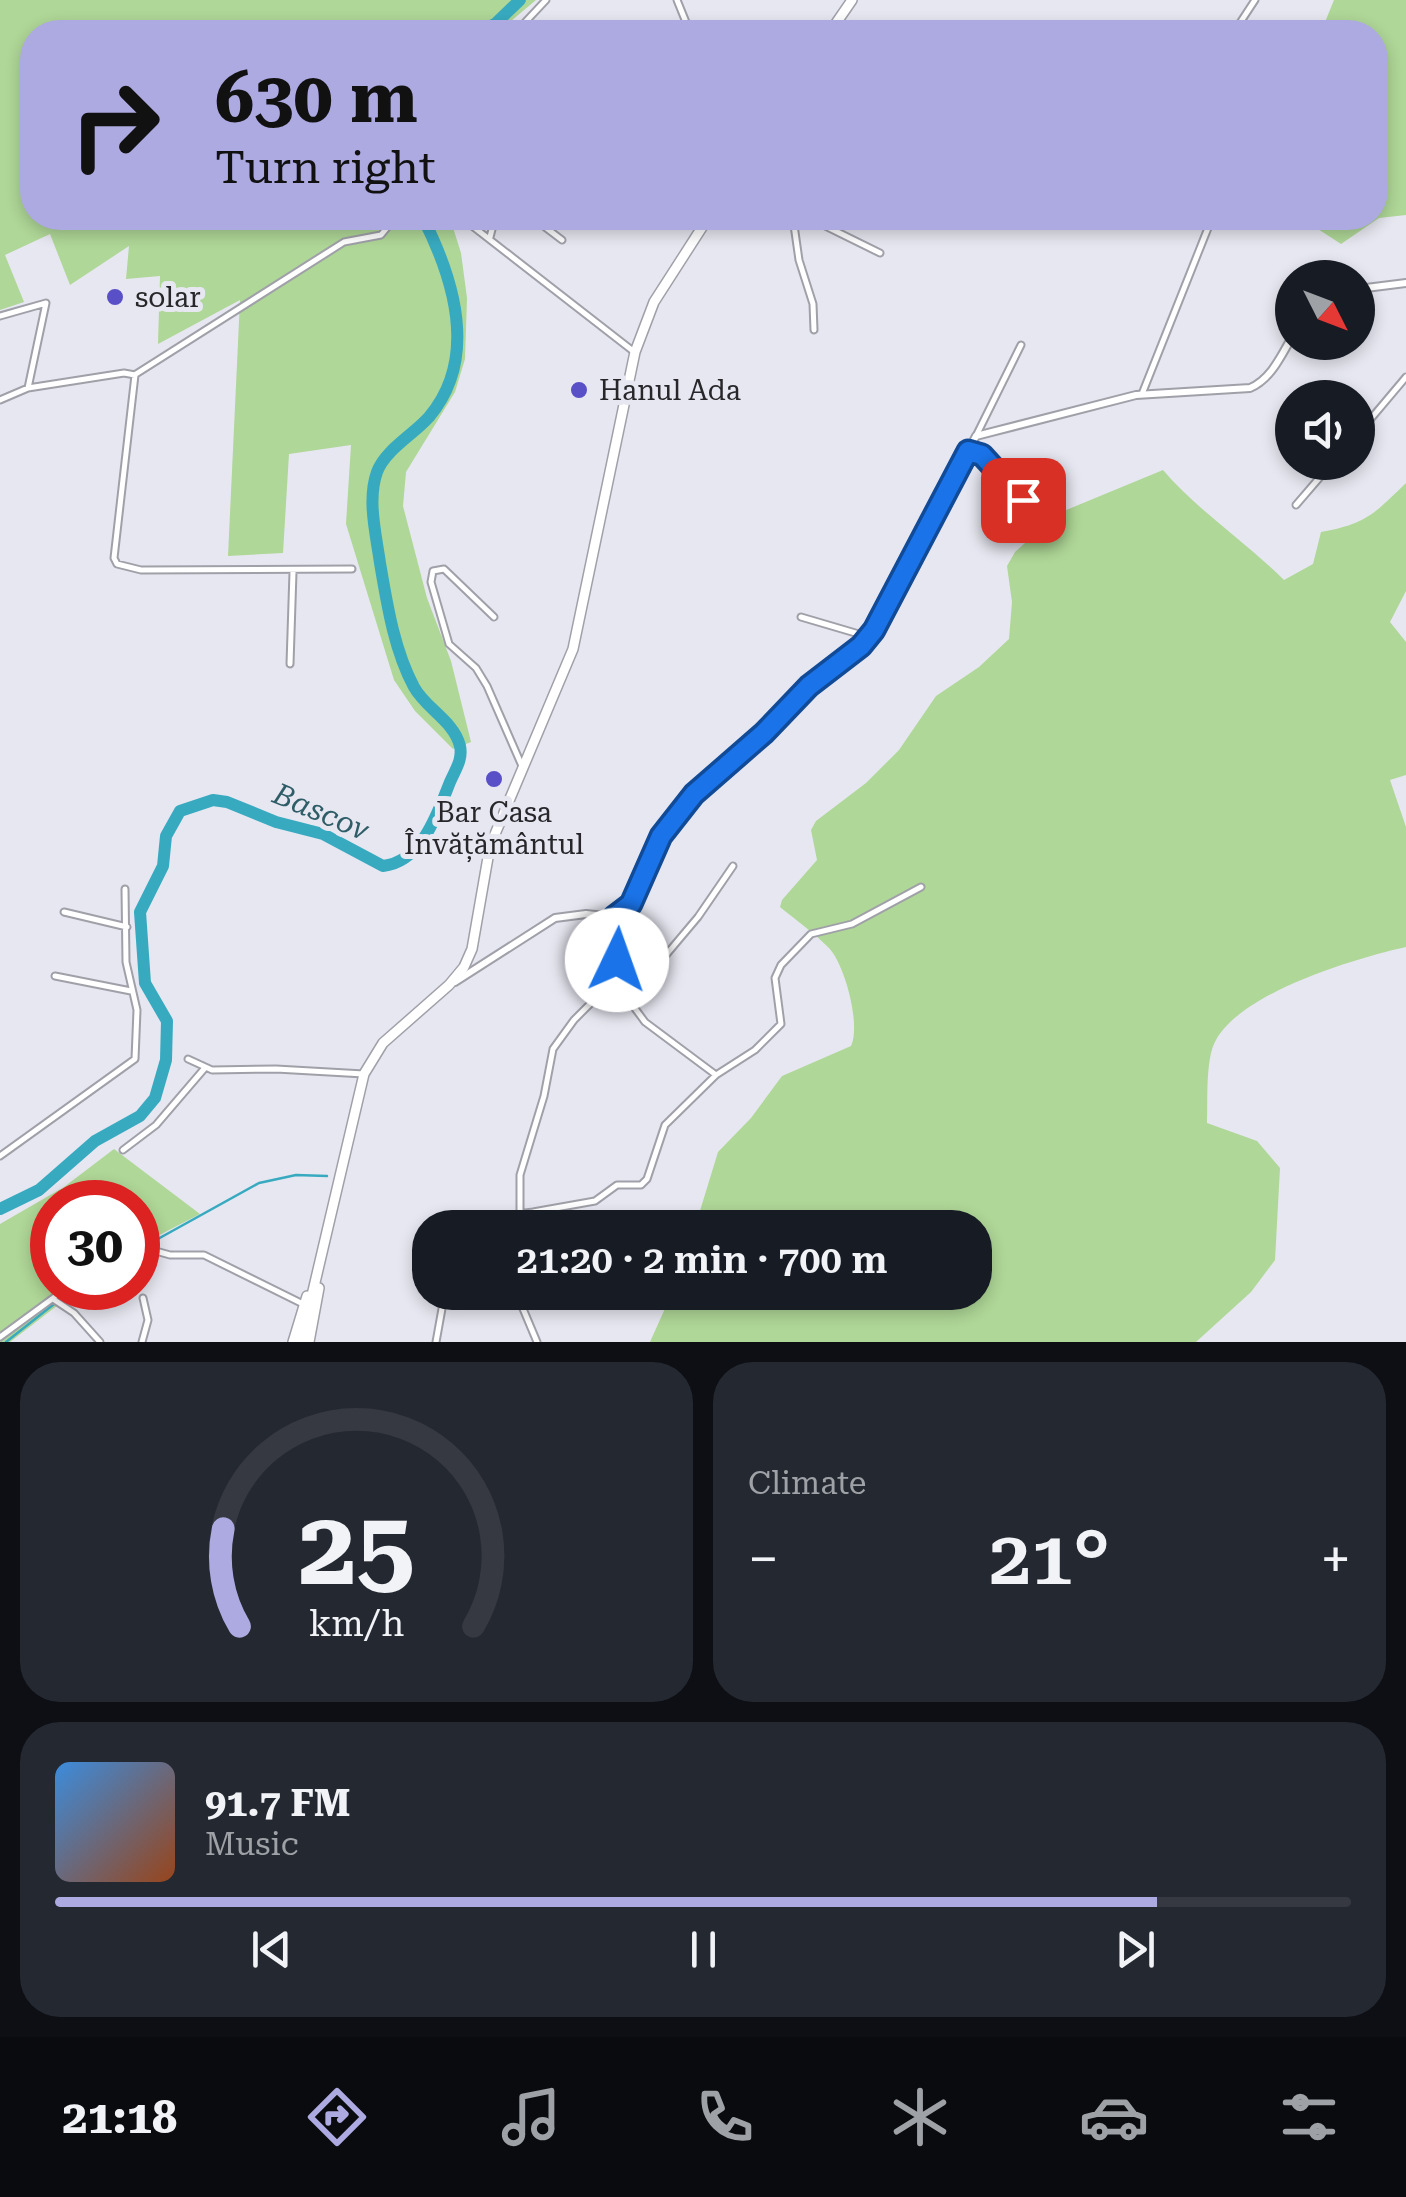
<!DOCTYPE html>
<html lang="en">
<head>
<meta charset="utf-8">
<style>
  :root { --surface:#171b24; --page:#242831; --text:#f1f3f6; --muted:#9ea1a6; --line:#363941; --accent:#ada9e1 }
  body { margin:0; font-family:"Roboto Serif",serif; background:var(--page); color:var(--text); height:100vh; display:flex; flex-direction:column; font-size:38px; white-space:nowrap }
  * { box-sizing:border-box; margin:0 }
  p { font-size:32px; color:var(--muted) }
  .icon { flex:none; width:55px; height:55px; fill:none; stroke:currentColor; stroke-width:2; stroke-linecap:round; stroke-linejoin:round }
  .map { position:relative; height:1342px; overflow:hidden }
  .details { display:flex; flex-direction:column; gap:20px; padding:20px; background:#0d0f14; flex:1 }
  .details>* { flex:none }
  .guide { position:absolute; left:20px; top:20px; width:1368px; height:210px; border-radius:40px; box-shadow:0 5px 15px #0003; background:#ada9e1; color:#111; overflow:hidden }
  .needle { width:65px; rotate:132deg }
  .controls { position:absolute; left:1275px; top:260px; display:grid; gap:20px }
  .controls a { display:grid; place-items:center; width:100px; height:100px; border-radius:50%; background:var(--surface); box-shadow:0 5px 15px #0003; font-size:50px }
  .speed { position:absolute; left:30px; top:1180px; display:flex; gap:20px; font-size:50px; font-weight:700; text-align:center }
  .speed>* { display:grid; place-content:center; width:130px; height:130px; border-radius:50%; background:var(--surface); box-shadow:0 5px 15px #0003; line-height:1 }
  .speed .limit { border:15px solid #d22; background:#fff; color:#111 }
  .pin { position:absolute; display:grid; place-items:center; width:85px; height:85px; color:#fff; margin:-42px; border-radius:20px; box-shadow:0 5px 15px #0006 }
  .me { position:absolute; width:110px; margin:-55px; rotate:3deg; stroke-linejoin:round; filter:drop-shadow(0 0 8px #0008) }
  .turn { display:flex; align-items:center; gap:35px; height:210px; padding:0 30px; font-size:45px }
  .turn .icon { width:130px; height:130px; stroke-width:2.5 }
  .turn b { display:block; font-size:70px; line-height:85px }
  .big { font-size:75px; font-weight:600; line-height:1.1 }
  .details .tile { flex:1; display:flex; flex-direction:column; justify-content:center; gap:15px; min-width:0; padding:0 35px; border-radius:40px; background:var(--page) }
  .details .dial { align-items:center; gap:0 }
  .dial svg { height:260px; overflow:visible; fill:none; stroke:var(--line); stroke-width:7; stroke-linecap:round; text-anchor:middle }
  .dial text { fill:var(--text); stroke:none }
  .song { display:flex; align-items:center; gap:30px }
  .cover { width:120px; height:120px; border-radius:15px; background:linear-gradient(135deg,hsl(210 70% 55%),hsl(20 70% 35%)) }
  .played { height:10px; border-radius:5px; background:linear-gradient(90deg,var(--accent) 85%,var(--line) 85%) }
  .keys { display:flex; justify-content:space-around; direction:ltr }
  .heat { display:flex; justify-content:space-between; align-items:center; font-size:55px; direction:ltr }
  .details .tiles { flex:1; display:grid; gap:20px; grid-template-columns:1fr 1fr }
  .tile:last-child { grid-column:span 2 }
  .trip { position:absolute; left:412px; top:1210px; width:580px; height:100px; border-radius:40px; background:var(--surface); box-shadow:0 5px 15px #0003; font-weight:600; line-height:100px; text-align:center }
  .menu { display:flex; height:160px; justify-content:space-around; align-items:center; background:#090b0e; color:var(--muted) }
  .menu .icon { width:70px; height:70px }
  .menu .current { color:var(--accent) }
  .menu b { font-size:45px; color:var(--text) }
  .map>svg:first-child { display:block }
  .green { fill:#afd797 }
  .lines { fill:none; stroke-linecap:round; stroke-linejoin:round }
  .stream { stroke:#38aac0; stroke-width:2.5 }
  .river { stroke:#38aac0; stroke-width:12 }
  .minor-casing { stroke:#a0a0a9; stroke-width:9 }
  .tertiary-casing { stroke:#a0a0a9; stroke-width:10 }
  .trunk-casing { stroke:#a0a0a9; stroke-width:12 }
  .minor { stroke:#fff; stroke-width:5 }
  .tertiary { stroke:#fff; stroke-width:6 }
  .trunk { stroke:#fff; stroke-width:9 }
  .route-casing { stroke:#114b97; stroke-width:25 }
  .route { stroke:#1a73e8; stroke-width:18 }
  .poi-dot { fill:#594fc7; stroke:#e7e7f1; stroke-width:4 }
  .labels { text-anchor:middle; stroke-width:10; stroke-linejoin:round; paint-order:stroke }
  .poi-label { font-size:28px; fill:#27272b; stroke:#e7e7f1; text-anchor:start }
  .water-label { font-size:30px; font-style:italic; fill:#2e5d67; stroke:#e7e7f1 }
</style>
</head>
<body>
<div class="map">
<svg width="1406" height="1342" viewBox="0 0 1406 1342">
  <rect width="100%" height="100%" fill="#e7e7f1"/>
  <path class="green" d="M0,0H536L498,32H32V218H450L461,253L467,298L465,359L455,392L406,472L403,506L427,598L451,661L471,742L453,749L415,711L394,680L346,524L351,445L289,454L283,553L228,556L240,300L158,344L160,276L126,279L129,246L70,285L50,234L5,255L24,302L0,310Z
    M1334,0H1406V215L1379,218L1341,244L1301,218H1375V32H1321Z
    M1163,470C1199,512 1245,541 1284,580L1313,564L1321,532C1366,524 1374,514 1406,483V591L1390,622L1406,642V775L1390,780L1406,827V947C1356,958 1242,992 1216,1040C1205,1058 1208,1102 1207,1123L1257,1141L1280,1168L1275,1260L1251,1292L1196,1342H650L672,1293L975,1292V1228L686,1227L699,1214L718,1152L751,1118L782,1076L851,1046C861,1025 845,965 829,948C814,933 796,920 780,907L782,900L817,860L811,830L816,821L866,783L899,750L936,696L979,667L1009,639L1012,602L1007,566L1015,552L1059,513Z
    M114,1149L200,1214L146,1242H138V1202H52V1288H64L55,1295L58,1305L10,1342H0V1224L64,1187Z"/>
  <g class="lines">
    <path class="stream" d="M147,1245L259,1183L296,1175L327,1176
      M60,1299L74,1288
      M6,1342L54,1304"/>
    <path class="river" d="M369,32L384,27L429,32
      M478,32L495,24L520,0
      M0,1209L39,1190L95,1141L140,1116L155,1098L166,1060L167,1021L145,983L140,912L163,866L166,836L180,811L213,800L227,802L276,822L323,834L383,866C422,862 438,812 450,782C455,770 463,760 460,746C454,721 426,709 414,687C394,650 387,604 380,563C376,534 367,500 377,472C385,450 413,435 429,417C479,358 454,279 423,218"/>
    <g class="minor-casing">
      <path id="minor" d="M677,0L690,32
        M516,32L546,0
        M1234,32L1255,0
        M462,218L633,351
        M533,218L562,240
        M793,218L799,260L813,304L814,330
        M809,218L880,253
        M490,237L495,218
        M0,316L46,303L28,388
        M136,374L344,242L381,235L395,218
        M135,375L114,558L117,564L141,570L352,569
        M1142,394L1212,218
        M0,400L28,388L124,373L135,375
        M1358,434L1406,377
        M976,436L1021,345
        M968,451C986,455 1023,498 1032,514
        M1296,505L1333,462
        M494,617L444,569L433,571L431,582L449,644L476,668L487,686L522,766
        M801,617L869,637
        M290,664L293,572
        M64,912L127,927
        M55,976L131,991
        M614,980L645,1022L716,1075
        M628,1000L698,917L733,866
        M188,1059L212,1070L276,1069L364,1074
        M123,1150L156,1125L204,1069
        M0,1156L135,1059L137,1010L126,962L125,889
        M520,1213V1175L544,1096L553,1049L574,1020L614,980L619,931L615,917
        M456,1228L462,1215L502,1216L533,1212L595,1201L617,1185H641L647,1179L665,1125L716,1075L755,1050L781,1024L775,978L781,965L811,934L852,924L921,887
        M502,1228V1216
        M138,1246L170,1255H204L303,1304
        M516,1292L537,1342
        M53,1299L74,1313L100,1342
        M0,1337L67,1288
        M142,1342L148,1320L143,1298
        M436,1342L445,1292"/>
    </g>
    <g class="tertiary-casing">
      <path id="tertiary" d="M1358,289L1406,283
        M455,982L555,918L586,914L615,917L626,910L661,836L694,794L764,733L809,685L861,645L874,630L976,436L1136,395L1250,388C1271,379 1281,356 1292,337"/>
    </g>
    <g class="trunk-casing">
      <path id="trunk" d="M830,32L852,0
        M293,1342L307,1296
        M301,1342L364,1074L383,1043L449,985L464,967L472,949L490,846L573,649L635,352L654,302L708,218
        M309,1342L319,1288"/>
    </g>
    <use href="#minor" class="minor"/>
    <use href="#tertiary" class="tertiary"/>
    <use href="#trunk" class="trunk"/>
  </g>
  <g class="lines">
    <g class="route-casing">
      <path id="route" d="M617,960L619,931L614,917L631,904L661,836L694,794L764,733L809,686L861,646L874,630L968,451L982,455L1023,500"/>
    </g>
    <use href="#route" class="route"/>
  </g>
  <g class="poi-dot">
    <circle cx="115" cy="297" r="10"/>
    <circle cx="579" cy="390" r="10"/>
    <circle cx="494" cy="779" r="10"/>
  </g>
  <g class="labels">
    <g class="poi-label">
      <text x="135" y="307">solar</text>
      <text x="599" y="400">Hanul Ada</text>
      <text x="494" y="822" text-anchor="middle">Bar Casa<tspan x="494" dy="32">Învățământul</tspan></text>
    </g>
    <g class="water-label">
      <text transform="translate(321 812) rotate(23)" y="10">Bascov</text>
    </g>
  </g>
</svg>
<div class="controls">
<a><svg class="needle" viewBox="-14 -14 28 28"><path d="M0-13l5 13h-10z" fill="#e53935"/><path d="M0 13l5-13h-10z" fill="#9ea1a6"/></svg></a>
<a><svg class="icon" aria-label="sound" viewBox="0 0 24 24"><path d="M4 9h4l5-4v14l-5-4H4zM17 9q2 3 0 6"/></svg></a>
</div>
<div class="speed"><div class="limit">30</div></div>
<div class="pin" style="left:1023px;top:500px;background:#d93025"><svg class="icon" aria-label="arrive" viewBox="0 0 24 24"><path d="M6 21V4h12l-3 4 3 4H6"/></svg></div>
<svg class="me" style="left:617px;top:960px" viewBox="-20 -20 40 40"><circle r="19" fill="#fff"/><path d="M0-13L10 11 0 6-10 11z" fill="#1a73e8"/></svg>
<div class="trip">21:20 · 2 min · 700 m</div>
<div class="guide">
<div class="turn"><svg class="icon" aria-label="right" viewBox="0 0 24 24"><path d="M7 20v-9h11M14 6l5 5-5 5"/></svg><div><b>630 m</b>Turn right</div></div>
</div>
</div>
<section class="details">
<div class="tiles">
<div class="tile dial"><svg viewBox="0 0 100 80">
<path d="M14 69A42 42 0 1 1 86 69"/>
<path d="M14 69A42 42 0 0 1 9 39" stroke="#ada9e1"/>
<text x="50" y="56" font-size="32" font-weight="700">25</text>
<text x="50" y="72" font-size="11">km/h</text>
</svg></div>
<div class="tile"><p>Climate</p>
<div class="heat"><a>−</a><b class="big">21°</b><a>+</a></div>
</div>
<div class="tile">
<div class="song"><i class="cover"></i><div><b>91.7 FM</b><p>Music</p></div></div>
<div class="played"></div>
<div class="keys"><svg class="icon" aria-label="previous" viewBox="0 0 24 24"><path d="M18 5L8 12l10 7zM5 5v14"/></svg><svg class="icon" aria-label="pause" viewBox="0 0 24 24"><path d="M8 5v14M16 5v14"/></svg><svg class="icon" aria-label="next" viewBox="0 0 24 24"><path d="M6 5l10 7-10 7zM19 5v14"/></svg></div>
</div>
</div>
</section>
<nav class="menu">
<b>21:18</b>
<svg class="icon current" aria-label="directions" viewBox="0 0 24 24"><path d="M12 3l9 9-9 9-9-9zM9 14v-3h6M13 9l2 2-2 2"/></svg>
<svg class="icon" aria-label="music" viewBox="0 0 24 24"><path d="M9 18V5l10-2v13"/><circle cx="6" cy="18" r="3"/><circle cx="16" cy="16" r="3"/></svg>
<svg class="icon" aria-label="phone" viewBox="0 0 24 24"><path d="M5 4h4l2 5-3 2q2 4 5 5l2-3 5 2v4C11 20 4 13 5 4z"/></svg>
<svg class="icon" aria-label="climate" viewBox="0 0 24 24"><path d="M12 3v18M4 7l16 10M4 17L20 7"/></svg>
<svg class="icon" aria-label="car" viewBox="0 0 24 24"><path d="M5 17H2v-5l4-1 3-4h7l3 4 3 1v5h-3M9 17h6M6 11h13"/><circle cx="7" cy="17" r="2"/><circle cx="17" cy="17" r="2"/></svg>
<svg class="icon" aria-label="filters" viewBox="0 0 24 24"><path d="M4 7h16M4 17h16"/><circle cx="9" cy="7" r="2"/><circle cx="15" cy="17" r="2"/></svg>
</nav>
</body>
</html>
